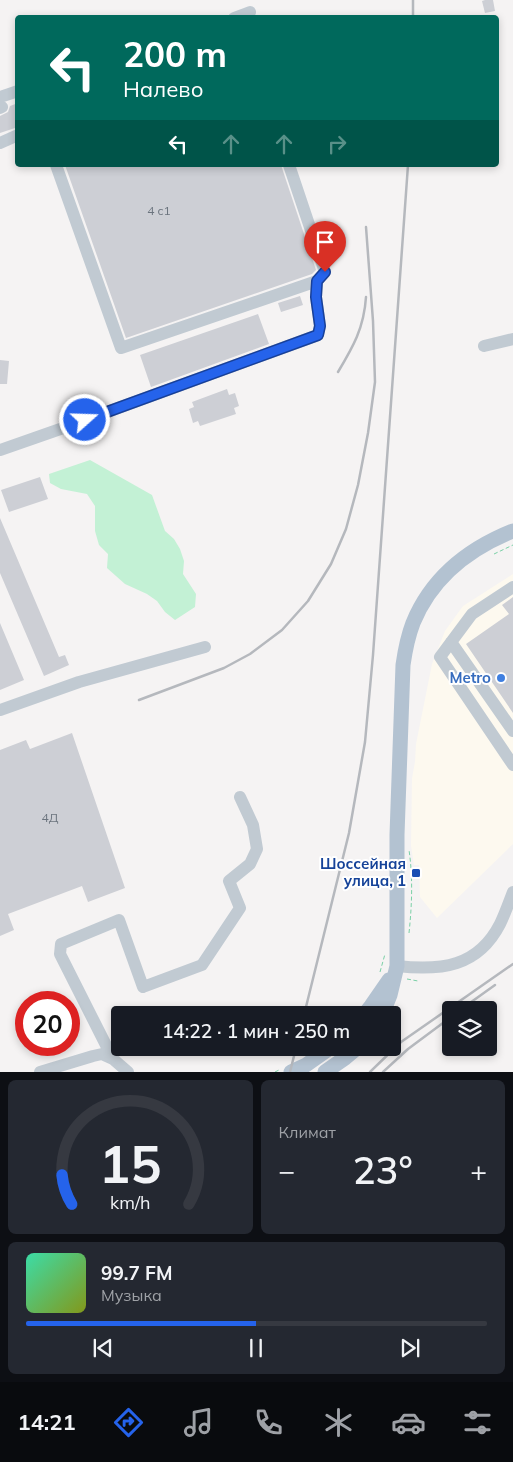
<!DOCTYPE html>
<html lang="ru">
<head>
<meta charset="utf-8">
<style>
  :root { --surface:#171b24; --page:#242831; --text:#f1f3f6; --muted:#9ea1a6; --line:#363941; --accent:#2563eb }
  body { margin:0; font-family:Mulish,sans-serif; background:var(--page); color:var(--text); height:100vh; display:flex; flex-direction:column; font-size:19px; white-space:nowrap }
  * { box-sizing:border-box; margin:0 }
  p { font-size:16px; color:var(--muted) }
  .icon { flex:none; width:28px; height:28px; fill:none; stroke:currentColor; stroke-width:2; stroke-linecap:round; stroke-linejoin:round }
  .map { position:relative; height:1072px; overflow:hidden }
  .sheet { display:flex; flex-direction:column; gap:8px; padding:8px; background:#0d0f14; flex:1 }
  .sheet>* { flex:none }
  .guide { position:absolute; left:15px; top:15px; width:484px; height:152px; border-radius:5px; box-shadow:0 2px 8px #0003; background:#00695c; color:#fff; overflow:hidden }
  .fabs { position:absolute; left:442px; top:1001px; display:grid; gap:10px }
  .fabs a { display:grid; place-items:center; width:55px; height:55px; border-radius:5px; background:var(--surface); box-shadow:0 2px 8px #0003; font-size:25px }
  .speed { position:absolute; left:15px; top:991px; display:flex; gap:10px; font-size:25px; font-weight:700; text-align:center }
  .speed>* { display:grid; place-content:center; width:65px; height:65px; border-radius:50%; background:var(--surface); box-shadow:0 2px 8px #0003; line-height:1 }
  .speed .limit { border:8px solid #d22; background:#fff; color:#111 }
  .pin { position:absolute; display:grid; place-items:center; width:42px; height:42px; color:#fff; margin:-51px -21px; border-radius:50% 50% 50% 0; rotate:-45deg; box-shadow:0 0 5px #0007 }
  .pin .icon { rotate:45deg }
  .me { position:absolute; width:55px; margin:-28px; rotate:70deg; stroke-linejoin:round; filter:drop-shadow(0 0 4px #0008) }
  .turn { display:flex; align-items:center; gap:18px; height:105px; padding:0 25px; font-size:22px }
  .turn .icon { width:65px; height:65px; stroke-width:2.5 }
  .turn b { display:block; font-size:35px; line-height:42px }
  .lanes { display:flex; align-items:center; height:48px; padding:0 25px; background:#0003; justify-content:center; gap:25px; direction:ltr }
  .lanes .off { opacity:.35 }
  .big { font-size:38px; font-weight:600; line-height:1.1 }
  .sheet .widget { flex:1; display:flex; flex-direction:column; justify-content:center; gap:8px; min-width:0; padding:0 18px; border-radius:8px; background:var(--page) }
  .sheet .dial { align-items:center; gap:0 }
  .dial svg { height:130px; overflow:visible; fill:none; stroke:var(--line); stroke-width:7; stroke-linecap:round; text-anchor:middle }
  .dial text { fill:var(--text); stroke:none }
  .song { display:flex; align-items:center; gap:15px }
  .cover { width:60px; height:60px; border-radius:8px; background:linear-gradient(135deg,hsl(160 70% 55%),hsl(70 70% 35%)) }
  .played { height:5px; border-radius:2px; background:linear-gradient(90deg,var(--accent) 50%,var(--line) 50%) }
  .keys { display:flex; justify-content:space-around; direction:ltr }
  .heat { display:flex; justify-content:space-between; align-items:center; font-size:28px; direction:ltr }
  .sheet .tiles { flex:1; display:grid; gap:8px; grid-template-columns:1fr 1fr }
  .widget:last-child { grid-column:span 2 }
  .trip { position:absolute; left:111px; top:1006px; width:290px; height:50px; border-radius:5px; background:var(--surface); box-shadow:0 2px 8px #0003; font-weight:600; line-height:50px; text-align:center }
  .tab-bar { display:flex; height:80px; justify-content:space-around; align-items:center; background:#090b0e; color:var(--muted) }
  .tab-bar .icon { width:35px; height:35px }
  .tab-bar .selected { color:var(--accent) }
  .tab-bar b { font-size:22px; color:var(--text) }
  .map>svg:first-child { display:block }
  .commercial { fill:#fdf9ef }
  .green { fill:#c3f1d5 }
  .building { fill:#cdcfd5 }
  .lines { fill:none; stroke-linecap:round; stroke-linejoin:round }
  .path { stroke:#7ad0a6; stroke-width:1; stroke-dasharray:4 2.5; stroke-linecap:butt }
  .minor { stroke:#c1cad2; stroke-width:12 }
  .major { stroke:#b3c2d1; stroke-width:15 }
  .rail { stroke:#b5b8bd; stroke-width:2.5 }
  .route-casing { stroke:#184099; stroke-width:12 }
  .route { stroke:#2563eb; stroke-width:9 }
  .shop-dot { fill:#3f7fe0; stroke:#fff; stroke-width:2 }
  .transit-dot { fill:#1a4fb4; stroke:#fff; stroke-width:2 }
  .labels { text-anchor:middle; stroke-width:4; stroke-linejoin:round; paint-order:stroke }
  .number-label { font-size:12px; fill:#6b747e }
  .shop-label { font-size:15px; font-weight:bold; fill:#366cbe; stroke:#fff; text-anchor:end }
  .transit-label { font-size:15px; font-weight:bold; fill:#164399; stroke:#fff; text-anchor:end }
</style>
</head>
<body>
<div class="map">
<svg width="513" height="1072" viewBox="0 0 513 1072">
  <rect width="100%" height="100%" fill="#f5f3f3"/>
  <path class="commercial" d="M513,574V844L437,918L420,897L419,865H414L411,846L412,778L415,762L416,744L432,664L445,631L463,606Z"/>
  <path class="green" d="M90,460L152,495L165,531L174,539L180,549L184,561L183,574L196,594L195,607L175,620L165,612L157,601L147,594L125,584L107,568L108,554L99,545L95,531V506L87,494L61,489L50,483L49,474Z"/>
  <path class="building" d="M485,0H493L495,11L485,13L482,1Z
    M18,103V127L0,133V116L8,112L10,106Z
    M65,165H281L316,270L312,274L126,338Z
    M300,296L303,305L281,312L278,303Z
    M258,314L269,344L151,387L140,355Z
    M0,360L9,361L7,384H0Z
    M227,389L229,395L235,393L239,406L234,408L236,414L200,426L198,421L193,423L189,409L194,407L192,402Z
    M40,477L48,499L9,512L1,490Z
    M0,518L59,657L65,655L69,665L44,676L0,573Z
    M513,597V713L466,644L509,614L502,605Z
    M0,623L24,680L0,690Z
    M72,733L125,888L88,902L82,886L8,914L14,930L0,936V750L26,740L30,749Z"/>
  <g class="lines">
    <path class="path" d="M494,554L513,545
      M409,933C412,905 413,877 409,850
      M380,972L385,954
      M407,979L418,981
      M275,1072L279,1070"/>
    <path class="minor" d="M234,18L250,12
      M0,97L18,91
      M0,108L2,107
      M0,143L18,135
      M56,165L121,348L317,281
      M484,346L513,339
      M0,450L66,427L318,335L320,326L316,297L317,281L325,272L289,165
      M513,587L472,614L440,657L513,765
      M451,642L513,731
      M0,710L79,682L205,647
      M397,966C441,971 478,967 500,924C505,914 509,902 513,892
      M40,1072L93,1056L102,1054L113,1059
      M128,1072L113,1059L60,954L61,944L119,920L143,987L202,965L240,908L229,881L250,864L257,849L253,825L240,797"/>
    <path class="major" d="M364,1015L371,1006L389,980
      M382,1015L390,995L397,966V835L403,665C405,651 408,636 413,623C432,577 468,549 513,531
      M291,1072L306,1065L330,1048
      M325,1072L345,1058L357,1048"/>
    <path class="rail" d="M413,0V18
      M338,372C353,347 364,328 366,297
      M139,700L224,668L250,654L282,630L308,601L331,564L346,529L358,485L368,433L375,382L373,321L366,227
      M460,1010L495,985
      M304,1015L349,833L365,742L373,655L408,165
      M290,1072L296,1048
      M370,1072L401,1042L513,964
      M383,1072L408,1049L451,1017"/>
  </g>
  <g class="lines">
    <g class="route-casing">
      <path id="route" d="M85,420L318,335L320,326L316,297L317,281L325,272"/>
    </g>
    <use href="#route" class="route"/>
  </g>
  <circle class="shop-dot" cx="501" cy="678" r="5"/>
  <rect class="transit-dot" x="411" y="868" width="10" height="10" rx="2.5"/>
  <g class="labels">
    <g class="number-label">
      <text x="159" y="215">4 с1</text>
      <text x="50" y="822">4Д</text>
    </g>
    <g class="shop-label">
      <text x="491" y="683">Metro</text>
    </g>
    <g class="transit-label">
      <text x="406" y="869">Шоссейная<tspan x="406" dy="17">улица, 1</tspan></text>
    </g>
  </g>
</svg>
<div class="fabs">
<a><svg class="icon" aria-label="layers" viewBox="0 0 24 24"><path d="M12 4l9 5-9 5-9-5zM3 14l9 5 9-5"/></svg></a>
</div>
<div class="speed"><div class="limit">20</div></div>
<div class="pin" style="left:325px;top:272px;background:#d93025"><svg class="icon" aria-label="arrive" viewBox="0 0 24 24"><path d="M6 21V4h12l-3 4 3 4H6"/></svg></div>
<svg class="me" style="left:85px;top:420px" viewBox="-20 -20 40 40"><circle r="17" fill="#2563eb" stroke="#fff" stroke-width="3"/><path d="M0-11L8 9 0 5-8 9z" fill="#fff"/></svg>
<div class="trip">14:22 · 1 мин · 250 m</div>
<div class="guide">
<div class="turn"><svg class="icon" aria-label="left" viewBox="0 0 24 24"><path d="M17 20v-9H6M10 6l-5 5 5 5"/></svg><div><b>200 m</b>Налево</div></div>
<div class="lanes"><svg class="icon" aria-label="left" viewBox="0 0 24 24"><path d="M17 20v-9H6M10 6l-5 5 5 5"/></svg><svg class="icon off" aria-label="ahead" viewBox="0 0 24 24"><path d="M12 20V5M6 11l6-6 6 6"/></svg><svg class="icon off" aria-label="ahead" viewBox="0 0 24 24"><path d="M12 20V5M6 11l6-6 6 6"/></svg><svg class="icon off" aria-label="right" viewBox="0 0 24 24"><path d="M7 20v-9h11M14 6l5 5-5 5"/></svg></div>
</div>
</div>
<section class="sheet">
<div class="tiles">
<div class="widget dial"><svg viewBox="0 0 100 80">
<path d="M14 69A42 42 0 1 1 86 69"/>
<path d="M14 69A42 42 0 0 1 8 51" stroke="#2563eb"/>
<text x="50" y="56" font-size="32" font-weight="700">15</text>
<text x="50" y="72" font-size="11">km/h</text>
</svg></div>
<div class="widget"><p>Климат</p>
<div class="heat"><a>−</a><b class="big">23°</b><a>+</a></div>
</div>
<div class="widget">
<div class="song"><i class="cover"></i><div><b>99.7 FM</b><p>Музыка</p></div></div>
<div class="played"></div>
<div class="keys"><svg class="icon" aria-label="previous" viewBox="0 0 24 24"><path d="M18 5L8 12l10 7zM5 5v14"/></svg><svg class="icon" aria-label="pause" viewBox="0 0 24 24"><path d="M8 5v14M16 5v14"/></svg><svg class="icon" aria-label="next" viewBox="0 0 24 24"><path d="M6 5l10 7-10 7zM19 5v14"/></svg></div>
</div>
</div>
</section>
<nav class="tab-bar">
<b>14:21</b>
<svg class="icon selected" aria-label="directions" viewBox="0 0 24 24"><path d="M12 3l9 9-9 9-9-9zM9 14v-3h6M13 9l2 2-2 2"/></svg>
<svg class="icon" aria-label="music" viewBox="0 0 24 24"><path d="M9 18V5l10-2v13"/><circle cx="6" cy="18" r="3"/><circle cx="16" cy="16" r="3"/></svg>
<svg class="icon" aria-label="phone" viewBox="0 0 24 24"><path d="M5 4h4l2 5-3 2q2 4 5 5l2-3 5 2v4C11 20 4 13 5 4z"/></svg>
<svg class="icon" aria-label="climate" viewBox="0 0 24 24"><path d="M12 3v18M4 7l16 10M4 17L20 7"/></svg>
<svg class="icon" aria-label="car" viewBox="0 0 24 24"><path d="M5 17H2v-5l4-1 3-4h7l3 4 3 1v5h-3M9 17h6M6 11h13"/><circle cx="7" cy="17" r="2"/><circle cx="17" cy="17" r="2"/></svg>
<svg class="icon" aria-label="filters" viewBox="0 0 24 24"><path d="M4 7h16M4 17h16"/><circle cx="9" cy="7" r="2"/><circle cx="15" cy="17" r="2"/></svg>
</nav>
</body>
</html>
